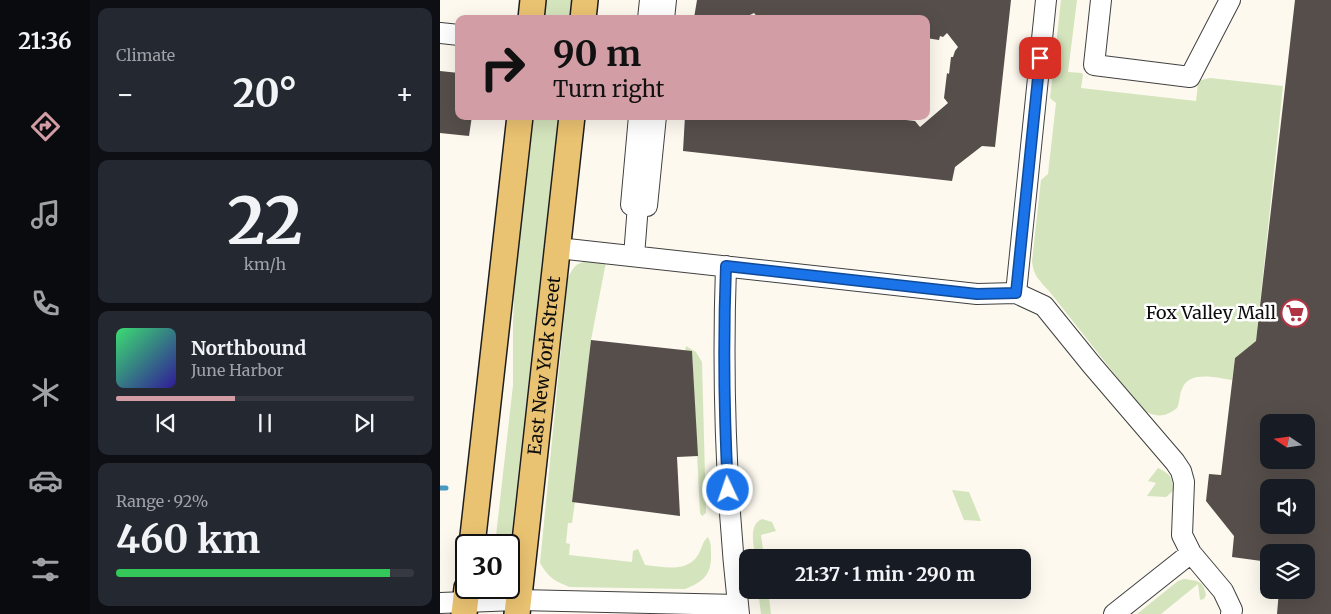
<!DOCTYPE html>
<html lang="en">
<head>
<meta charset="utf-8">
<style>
  :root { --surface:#171b24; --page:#242831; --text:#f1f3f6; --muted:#9ea1a6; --line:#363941; --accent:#d39da6 }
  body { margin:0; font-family:Merriweather,serif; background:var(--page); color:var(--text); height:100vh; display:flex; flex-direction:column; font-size:19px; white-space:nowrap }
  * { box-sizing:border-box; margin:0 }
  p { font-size:16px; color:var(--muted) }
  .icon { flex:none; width:28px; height:28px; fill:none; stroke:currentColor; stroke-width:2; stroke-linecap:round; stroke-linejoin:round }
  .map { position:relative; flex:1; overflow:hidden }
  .sheet { display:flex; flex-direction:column; gap:8px; padding:8px; background:#0d0f14; width:350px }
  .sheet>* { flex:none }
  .guide { position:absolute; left:15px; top:15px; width:475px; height:105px; border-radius:10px; box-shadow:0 5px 20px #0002; background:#d39da6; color:#111; overflow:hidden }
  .needle { width:32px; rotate:283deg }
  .tools { position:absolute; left:820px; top:414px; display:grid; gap:10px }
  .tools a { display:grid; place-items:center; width:55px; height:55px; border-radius:10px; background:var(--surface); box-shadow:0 5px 20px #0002; font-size:25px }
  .speed { position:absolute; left:15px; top:534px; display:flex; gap:10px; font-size:25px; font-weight:700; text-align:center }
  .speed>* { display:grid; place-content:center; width:65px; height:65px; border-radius:50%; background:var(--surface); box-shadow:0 5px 20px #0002; line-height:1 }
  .speed .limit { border:2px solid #111; border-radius:8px; background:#fff; color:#111 }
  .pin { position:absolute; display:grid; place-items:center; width:42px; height:42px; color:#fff; margin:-21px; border-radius:10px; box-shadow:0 2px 8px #0006 }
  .me { position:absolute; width:55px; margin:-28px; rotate:357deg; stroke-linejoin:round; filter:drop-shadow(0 0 4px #0008) }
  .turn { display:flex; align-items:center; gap:18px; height:105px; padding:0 15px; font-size:22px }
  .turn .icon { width:65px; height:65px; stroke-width:2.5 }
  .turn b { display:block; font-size:35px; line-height:42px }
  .big { font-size:38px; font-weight:700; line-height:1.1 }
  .sheet .tile { flex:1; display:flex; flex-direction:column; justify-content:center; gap:8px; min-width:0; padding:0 18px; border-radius:10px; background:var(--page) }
  .sheet .dial { align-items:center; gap:0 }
  .dial b { font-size:65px; line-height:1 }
  .song { display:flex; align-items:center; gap:15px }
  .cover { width:60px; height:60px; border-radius:8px; background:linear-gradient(135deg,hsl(140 70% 55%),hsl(250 70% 35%)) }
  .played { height:5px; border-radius:2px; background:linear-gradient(90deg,var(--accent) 40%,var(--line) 40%) }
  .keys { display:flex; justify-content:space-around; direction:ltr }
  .heat { display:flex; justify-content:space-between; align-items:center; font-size:28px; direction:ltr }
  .charge { height:8px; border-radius:4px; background:linear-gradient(90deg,#34c759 92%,var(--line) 0) }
  .trip { position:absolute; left:299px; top:549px; width:292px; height:50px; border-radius:10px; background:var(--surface); box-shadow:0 5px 20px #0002; font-weight:700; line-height:50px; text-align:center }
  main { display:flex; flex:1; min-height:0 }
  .tabs { display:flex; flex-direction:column; width:90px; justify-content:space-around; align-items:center; background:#090b0e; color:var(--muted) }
  .tabs .icon { width:35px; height:35px }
  .tabs .selected { color:var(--accent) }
  .tabs b { font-size:22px; color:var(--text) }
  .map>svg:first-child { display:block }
  .green { fill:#d4e4bc }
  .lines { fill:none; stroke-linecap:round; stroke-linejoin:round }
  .stream { stroke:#4899bf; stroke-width:5 }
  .building { fill:#554e4b; fill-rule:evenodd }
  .minor-casing { stroke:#404040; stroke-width:22 }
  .major-casing { stroke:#1e1e1e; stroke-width:28 }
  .minor { stroke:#fff; stroke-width:20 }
  .major { stroke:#eac372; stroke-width:25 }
  .route-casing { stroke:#114b97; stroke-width:12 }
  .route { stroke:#1a73e8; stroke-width:9 }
  .labels { text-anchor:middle; stroke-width:5; stroke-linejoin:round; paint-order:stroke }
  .poi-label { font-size:18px; fill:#0d0d0d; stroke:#fff; text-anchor:end }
  .street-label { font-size:18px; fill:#0d0d0d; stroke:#fff }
</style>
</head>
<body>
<main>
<nav class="tabs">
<b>21:36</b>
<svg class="icon selected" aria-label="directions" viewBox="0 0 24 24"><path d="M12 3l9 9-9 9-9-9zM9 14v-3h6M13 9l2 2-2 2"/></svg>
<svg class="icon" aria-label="music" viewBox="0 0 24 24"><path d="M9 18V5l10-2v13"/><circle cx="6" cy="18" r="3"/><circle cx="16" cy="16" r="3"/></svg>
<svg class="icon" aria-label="phone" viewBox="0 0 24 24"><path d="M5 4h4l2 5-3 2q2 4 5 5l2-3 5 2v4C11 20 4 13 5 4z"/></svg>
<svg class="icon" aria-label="climate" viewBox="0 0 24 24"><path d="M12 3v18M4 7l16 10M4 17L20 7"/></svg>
<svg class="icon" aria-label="car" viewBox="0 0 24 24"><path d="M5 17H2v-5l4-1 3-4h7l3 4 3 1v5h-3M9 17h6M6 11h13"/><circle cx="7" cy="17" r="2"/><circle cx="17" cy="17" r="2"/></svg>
<svg class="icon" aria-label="filters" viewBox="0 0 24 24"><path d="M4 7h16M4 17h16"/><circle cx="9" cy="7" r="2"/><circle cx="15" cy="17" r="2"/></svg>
</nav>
<section class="sheet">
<div class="tile"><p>Climate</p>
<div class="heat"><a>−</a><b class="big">20°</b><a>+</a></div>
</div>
<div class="tile dial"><b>22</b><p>km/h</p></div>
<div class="tile">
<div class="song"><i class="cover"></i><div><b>Northbound</b><p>June Harbor</p></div></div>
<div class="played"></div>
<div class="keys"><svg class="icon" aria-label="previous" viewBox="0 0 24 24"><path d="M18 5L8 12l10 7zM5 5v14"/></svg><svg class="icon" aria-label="pause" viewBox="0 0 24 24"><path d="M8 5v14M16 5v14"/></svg><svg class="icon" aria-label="next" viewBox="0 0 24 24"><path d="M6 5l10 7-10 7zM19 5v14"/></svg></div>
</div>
<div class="tile"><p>Range · 92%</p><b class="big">460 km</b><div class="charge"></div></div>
</section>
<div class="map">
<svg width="891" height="614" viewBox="0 0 891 614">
  <rect width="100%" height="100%" fill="#fdf9ef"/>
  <path class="green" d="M107,0H131L129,19H104Z
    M621,0H637L628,72L642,73L643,75L641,88L756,101L758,84L761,80L770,78L843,86L816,341L795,358L792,380C777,378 749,370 742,389C739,395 740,402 737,408C725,418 715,417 703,410L609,291C599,280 593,275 592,261L601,180L608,174L616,103L610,98Z
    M94,116H118L69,557V545H55L73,385V323L75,275Z
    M149,261L166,262L151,340L132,502H135L132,523H128L126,543L130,544L129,555L192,562L193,551L198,549L205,565C223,567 247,573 258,555C262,549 262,542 268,537C271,543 271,547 271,553C272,574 264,582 245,589L130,587C114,581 109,578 100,563L128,278C134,266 136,263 149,261Z
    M246,346L256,352L262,362L266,513L262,516L260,513L252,352L245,351Z
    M718,468C730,474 733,477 733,491L726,497L707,496L716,483L708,481Z
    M512,490L529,492L541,521L524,520Z
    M322,519L332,522L336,531L321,535L324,557H315C314,544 308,525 322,519Z
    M744,579C758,581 763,580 766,595L764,599L760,600L758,584L721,614H697L738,581Z
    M318,590H328L331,614H321Z"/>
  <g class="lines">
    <path class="stream" d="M0,488H6"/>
  </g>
  <path class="building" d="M257,0H571L555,147L542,146L515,167L512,181L243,151L245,116H362L363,118L365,116H430L475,121L480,127L508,103L504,98L507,73L509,74L511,57H513L515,51L518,47L507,33L503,37L500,36L499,40L486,38V19H319L314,13L310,15H306L304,19L287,17V16H285V19H263L254,18Z
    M855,0H891V614H837L839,590H866V552H829V562L792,557L794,536L766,501L769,474L781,475L795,358L816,341ZM829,422H866V460H829ZM829,488H866V525H829Z
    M0,71L19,73V116H32L29,136L0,133Z
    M151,340L252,351L258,456L237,457L240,516L132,502Z"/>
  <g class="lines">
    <g class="minor-casing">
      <path id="minor" d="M661,0L654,65L750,77L790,0
        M208,19L210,0
        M224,19L226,0
        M0,33L19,35
        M199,116L191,205L207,206L216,116
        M118,248L537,294L576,293L604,306L651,364L735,462L741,471L744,482L742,535L751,553L783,591L792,610L791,614
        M194,256L198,205
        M286,266C282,382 286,498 299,614
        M576,293L606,0
        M0,603L79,600L298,605
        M674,614L751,553"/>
    </g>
    <g class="major-casing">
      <g id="major">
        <path d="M91,19L93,0"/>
        <path d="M143,19L145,0"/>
        <path d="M32,545L80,116"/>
        <path d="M24,614L27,588"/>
        <path id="s1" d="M77,614L132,116"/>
      </g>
    </g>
    <use href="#minor" class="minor"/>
    <use href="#major" class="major"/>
  </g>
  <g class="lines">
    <g class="route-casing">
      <path id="route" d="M288,490C284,415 283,341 286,266L537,294L576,293L600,58"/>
    </g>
    <use href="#route" class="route"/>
  </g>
  <defs>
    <g id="supermarket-ring" transform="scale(1.4375)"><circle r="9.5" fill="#fff" stroke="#af3444" stroke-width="1.5"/><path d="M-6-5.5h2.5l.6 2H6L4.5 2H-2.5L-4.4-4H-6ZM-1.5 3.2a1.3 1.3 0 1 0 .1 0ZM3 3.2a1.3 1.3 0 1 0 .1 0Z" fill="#af3444"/></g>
  </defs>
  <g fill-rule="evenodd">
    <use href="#supermarket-ring" x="855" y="313"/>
  </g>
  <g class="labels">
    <g class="poi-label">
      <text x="836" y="319">Fox Valley Mall</text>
    </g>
    <g class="street-label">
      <text dy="6" stroke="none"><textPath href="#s1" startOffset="250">East New York Street</textPath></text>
    </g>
  </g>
</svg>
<div class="tools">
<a><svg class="needle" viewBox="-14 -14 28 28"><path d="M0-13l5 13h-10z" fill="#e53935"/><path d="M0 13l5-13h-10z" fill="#9ea1a6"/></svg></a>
<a><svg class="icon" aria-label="sound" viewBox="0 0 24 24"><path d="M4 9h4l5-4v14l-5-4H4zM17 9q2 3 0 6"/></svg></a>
<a><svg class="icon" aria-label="layers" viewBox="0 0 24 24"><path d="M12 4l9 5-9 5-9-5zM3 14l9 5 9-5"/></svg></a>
</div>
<div class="speed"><div class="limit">30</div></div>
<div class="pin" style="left:600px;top:58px;background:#d93025"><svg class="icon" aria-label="arrive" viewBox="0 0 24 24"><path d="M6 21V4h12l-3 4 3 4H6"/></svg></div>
<svg class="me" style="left:288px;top:490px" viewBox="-20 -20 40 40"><circle r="17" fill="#1a73e8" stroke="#fff" stroke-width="3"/><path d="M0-11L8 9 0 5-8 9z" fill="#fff"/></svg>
<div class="trip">21:37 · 1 min · 290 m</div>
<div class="guide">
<div class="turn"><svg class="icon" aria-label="right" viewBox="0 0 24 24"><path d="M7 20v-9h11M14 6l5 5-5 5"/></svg><div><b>90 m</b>Turn right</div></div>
</div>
</div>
</main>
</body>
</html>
